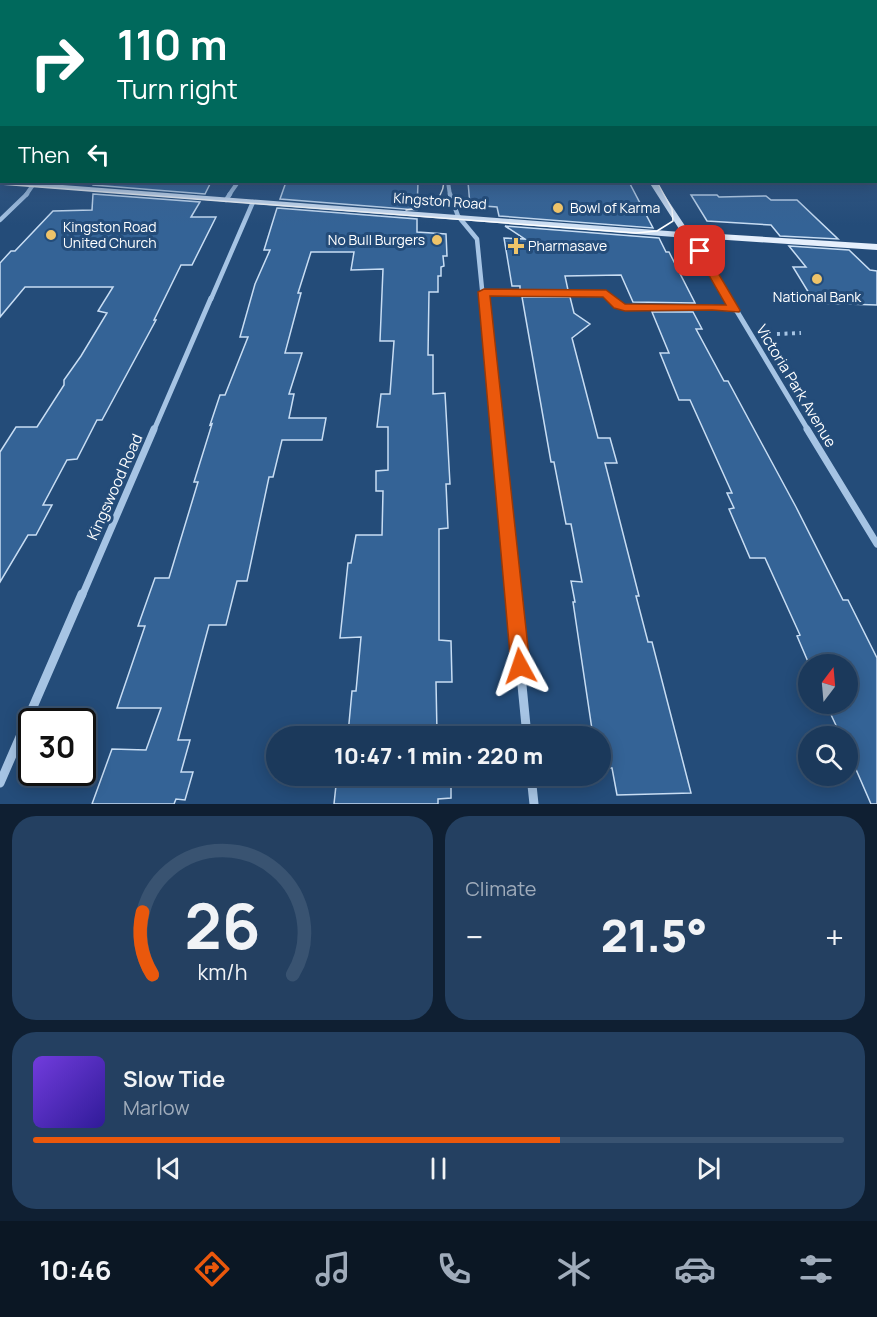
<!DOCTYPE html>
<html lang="en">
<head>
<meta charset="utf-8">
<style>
  :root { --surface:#1b395b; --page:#244061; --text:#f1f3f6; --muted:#a0acbb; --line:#395371; --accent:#ea580c }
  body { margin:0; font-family:Manrope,sans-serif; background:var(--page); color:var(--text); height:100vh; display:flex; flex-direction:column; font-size:22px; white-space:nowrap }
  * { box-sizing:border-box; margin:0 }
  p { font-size:20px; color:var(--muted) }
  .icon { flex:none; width:33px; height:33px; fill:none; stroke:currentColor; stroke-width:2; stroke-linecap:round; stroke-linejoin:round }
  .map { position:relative; height:804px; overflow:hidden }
  .details { display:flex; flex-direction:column; gap:12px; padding:12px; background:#0f1f32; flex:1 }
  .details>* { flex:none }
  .hud { position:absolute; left:0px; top:0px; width:878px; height:183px; box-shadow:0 3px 15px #0003,0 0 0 2px var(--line); background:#00695c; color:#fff; overflow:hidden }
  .needle { width:39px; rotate:16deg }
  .fabs { position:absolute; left:798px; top:654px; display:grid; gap:12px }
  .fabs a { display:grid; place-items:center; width:60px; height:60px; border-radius:50%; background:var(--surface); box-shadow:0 3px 15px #0003,0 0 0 2px var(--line); font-size:30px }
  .speed { position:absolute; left:18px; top:708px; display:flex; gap:12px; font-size:30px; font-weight:700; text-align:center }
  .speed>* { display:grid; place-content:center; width:78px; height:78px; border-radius:50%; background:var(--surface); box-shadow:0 3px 15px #0003,0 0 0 2px var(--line); line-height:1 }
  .speed .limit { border:3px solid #111; border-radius:9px; background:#fff; color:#111 }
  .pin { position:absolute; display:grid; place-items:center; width:51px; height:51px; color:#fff; margin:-26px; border-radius:12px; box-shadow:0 3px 9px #0006 }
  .me { position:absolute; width:66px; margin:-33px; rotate:355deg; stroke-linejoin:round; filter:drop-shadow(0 0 4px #0008) }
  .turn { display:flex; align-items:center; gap:21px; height:126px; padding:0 18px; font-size:27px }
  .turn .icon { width:78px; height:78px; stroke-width:2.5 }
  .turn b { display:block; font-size:42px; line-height:51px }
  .then { display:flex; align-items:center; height:57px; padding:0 18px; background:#0003; gap:12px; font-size:22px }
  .big { font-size:45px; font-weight:800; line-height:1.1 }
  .details .tile { flex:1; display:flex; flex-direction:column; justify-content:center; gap:9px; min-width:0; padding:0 21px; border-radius:24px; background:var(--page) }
  .details .dial { align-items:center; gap:0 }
  .dial svg { height:156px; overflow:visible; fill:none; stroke:var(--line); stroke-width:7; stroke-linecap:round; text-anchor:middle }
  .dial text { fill:var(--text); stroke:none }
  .song { display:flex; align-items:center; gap:18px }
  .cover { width:72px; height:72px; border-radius:9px; background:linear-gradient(135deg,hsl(260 70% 55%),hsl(250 70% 35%)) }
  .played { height:6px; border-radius:3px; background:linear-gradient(90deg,var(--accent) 65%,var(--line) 65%) }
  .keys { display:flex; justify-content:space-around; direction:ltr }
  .heat { display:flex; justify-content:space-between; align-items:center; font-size:33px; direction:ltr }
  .details .tiles { flex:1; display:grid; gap:12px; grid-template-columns:1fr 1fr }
  .tile:last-child { grid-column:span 2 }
  .trip { position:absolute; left:266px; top:726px; width:345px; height:60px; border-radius:30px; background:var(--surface); box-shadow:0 3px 15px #0003,0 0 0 2px var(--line); font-weight:800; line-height:60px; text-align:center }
  .tabs { display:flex; height:96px; justify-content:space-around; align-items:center; background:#0b1724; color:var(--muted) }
  .tabs .icon { width:42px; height:42px }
  .tabs .active { color:var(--accent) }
  .tabs b { font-size:27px; color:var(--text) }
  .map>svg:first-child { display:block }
  .building { fill:#346396; stroke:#c8ddf3; stroke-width:1.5 }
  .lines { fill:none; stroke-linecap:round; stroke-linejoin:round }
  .path { stroke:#a6c4e4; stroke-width:4; stroke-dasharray:3 4.5; stroke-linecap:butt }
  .lane-far2 { stroke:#a6c4e4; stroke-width:2 }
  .lane-far1 { stroke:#a6c4e4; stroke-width:3 }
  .lane { stroke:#a6c4e4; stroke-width:4.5 }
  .street-far4 { stroke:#a6c4e4; stroke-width:4 }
  .street-far3 { stroke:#a6c4e4; stroke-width:4.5 }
  .street-far2 { stroke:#a6c4e4; stroke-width:5 }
  .street-far1 { stroke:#a6c4e4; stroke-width:7 }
  .street { stroke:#a6c4e4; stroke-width:9 }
  .secondary { fill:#cfe0f4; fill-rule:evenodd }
  .primary { fill:#e5effc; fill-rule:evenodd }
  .tram { stroke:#fff; stroke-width:1.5 }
  .route { fill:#ea580c; stroke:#983908; stroke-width:1.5 }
  .poi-dot { fill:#eec369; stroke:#244c79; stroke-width:2 }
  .labels { text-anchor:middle; stroke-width:6; stroke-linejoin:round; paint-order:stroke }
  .far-street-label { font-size:14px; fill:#fff; stroke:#244c79 }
  .far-poi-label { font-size:14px; fill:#fff; stroke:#244c79; text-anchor:start }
  .street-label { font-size:15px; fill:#fff; stroke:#244c79 }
</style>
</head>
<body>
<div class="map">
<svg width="877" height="804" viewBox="0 0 877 804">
  <rect width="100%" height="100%" fill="#244c79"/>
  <path class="building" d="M93,182H211L205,194L93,185Z
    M286,182H418L417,210L280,199Z
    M468,182H629L653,228L499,216L497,207L470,205Z
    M93,194L200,202L191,217H216L192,265H181L154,320H156L102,420H97L77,459L67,460L43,505H52L36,535H28L0,582V452L16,427H37L64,385V380L81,356L107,313L98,311L113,287H25L0,317V263L11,251H15L53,211L92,210Z
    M691,195H717L719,197L766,196L771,200H797L838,239L780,236L771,225L707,221Z
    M277,208L417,219V232L446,234L447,256H443L444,266L441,267V276H438V292H429L428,355H433V394L445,393L450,484H446L448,528L439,529V640L451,641L452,682H436L437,733L418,734V736L348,734L352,691H356L361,637L340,638L348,563H351L356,535H382L383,491H376V471L388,470V427H377L381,394H390L394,341H380L383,269L351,270L354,252H311L298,293H301L285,353H302L289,394H294L289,418H326L322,440H282L273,477H269L247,581H237L226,625H209L178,740H190L181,772H193L185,800L176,799L174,804H92L112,749L146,750L161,708H117L145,626H138L155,578H169L198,482H194L212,424L210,425L220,395H225L248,337H240L255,284L270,250H264Z
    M505,226L659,238L666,252H669L695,303L633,302L621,275L565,276L568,290H520V286H512L504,238L525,239Z
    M789,246L849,250L870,270L877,271V305L815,303L793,267H806Z
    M522,297H570L574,313L590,324L572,338L598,438H610L617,463H605L639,596H636L648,642H652L691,793L617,795L612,768H600V736H593L573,602H575L571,581L582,582L571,524H566L554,462H551Z
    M652,312H693L702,329H696L724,381H728L796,507L843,600H848L877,658V804H871L848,751V736H841L826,704H848V664H809L797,636L800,635L765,558H750L729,509L734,508L727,493H732L690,400H679L660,353H669Z
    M337,776H451V798L438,799V804H334Z"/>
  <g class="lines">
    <path class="path" d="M777,334L801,333"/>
    <path class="lane-far2" d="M755,182L769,183"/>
    <path class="lane-far1" d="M484,293L606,294L611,299"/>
    <path class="lane" d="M610,298L618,306L625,308L712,307L735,310"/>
    <path class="street-far4" d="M448,182L450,195
      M26,195L35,182
      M229,195L238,182"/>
    <path class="street-far3" d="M450,194L458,216L477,239L483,299
      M226,200L230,194
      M0,220L27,194
      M687,235L701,252L729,299
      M211,299L253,202"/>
    <path class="street-far2" d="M483,298L496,430
      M729,298L808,430
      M154,430L211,298"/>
    <path class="street-far1" d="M496,429L513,596
      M807,429L877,544
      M82,596L154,429"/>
    <path class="street" d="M513,594L527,736
      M531,776L534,804
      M0,783L82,594"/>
    <path class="secondary" d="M0,180L2,182H23L681,232L649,182H656L691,235L687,238L0,184Z"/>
    <path class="primary" d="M687,232L877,244V250L683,237V233Z"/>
    <path class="tram" d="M0,184L636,233L657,231L673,221L672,209L657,182
      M406,210C425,208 442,204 444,182"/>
  </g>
  <linearGradient id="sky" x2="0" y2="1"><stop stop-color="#142a43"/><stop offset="0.5" stop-color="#3f618c"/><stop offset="1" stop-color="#3f618c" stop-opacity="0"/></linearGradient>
  <rect width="877" height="225" fill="url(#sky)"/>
  <path class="route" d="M696,249L705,251L740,310L739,312L712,310L625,311L614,308L603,297L490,296L530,666L527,673L520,676L514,673L511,666L478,292L484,289L606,290L625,304L726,305L695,251Z"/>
  <g class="poi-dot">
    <circle cx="558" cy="208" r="6"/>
    <circle cx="51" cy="235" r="6"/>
    <circle cx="437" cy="240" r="6"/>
    <path d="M513 237h6v6h6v6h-6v6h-6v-6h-6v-6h6z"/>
    <circle cx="817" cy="279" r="6"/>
  </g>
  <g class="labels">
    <g class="far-street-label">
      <text transform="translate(440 201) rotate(4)" y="5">Kingston Road</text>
    </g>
    <g class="far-poi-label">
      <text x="570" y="213">Bowl of Karma</text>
      <text x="63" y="232">Kingston Road<tspan x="63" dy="16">United Church</tspan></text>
      <text x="425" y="245" text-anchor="end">No Bull Burgers</text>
      <text x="528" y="251">Pharmasave</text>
      <text x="817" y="302" text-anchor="middle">National Bank</text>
    </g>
    <g class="street-label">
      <text transform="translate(796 386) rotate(59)" y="5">Victoria Park Avenue</text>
      <text transform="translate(115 487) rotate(-66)" y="5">Kingswood Road</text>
    </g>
  </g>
</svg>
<div class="fabs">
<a><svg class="needle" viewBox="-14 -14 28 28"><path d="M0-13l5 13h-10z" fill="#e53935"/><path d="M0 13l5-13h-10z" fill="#a0acbb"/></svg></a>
<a><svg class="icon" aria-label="search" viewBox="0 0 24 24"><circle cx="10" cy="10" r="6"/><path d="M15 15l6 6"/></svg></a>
</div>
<div class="speed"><div class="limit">30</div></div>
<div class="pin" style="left:700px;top:251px;background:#d93025"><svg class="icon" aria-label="arrive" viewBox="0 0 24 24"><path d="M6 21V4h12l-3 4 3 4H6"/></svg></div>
<svg class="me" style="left:520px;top:666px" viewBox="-20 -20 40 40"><path d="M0-17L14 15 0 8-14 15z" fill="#ea580c" stroke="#fff" stroke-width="4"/></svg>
<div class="trip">10:47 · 1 min · 220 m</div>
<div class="hud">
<div class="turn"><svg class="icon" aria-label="right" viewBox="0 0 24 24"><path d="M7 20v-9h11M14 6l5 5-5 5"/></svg><div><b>110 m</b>Turn right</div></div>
<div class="then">Then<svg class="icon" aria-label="left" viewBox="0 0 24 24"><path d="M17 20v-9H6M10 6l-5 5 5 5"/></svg></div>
</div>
</div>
<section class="details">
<div class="tiles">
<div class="tile dial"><svg viewBox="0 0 100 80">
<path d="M14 69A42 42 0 1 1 86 69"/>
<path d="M14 69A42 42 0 0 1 9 37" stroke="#ea580c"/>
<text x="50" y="56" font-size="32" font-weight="700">26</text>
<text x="50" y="72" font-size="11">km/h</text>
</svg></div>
<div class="tile"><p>Climate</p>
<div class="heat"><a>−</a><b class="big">21.5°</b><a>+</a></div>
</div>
<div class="tile">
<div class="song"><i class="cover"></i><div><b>Slow Tide</b><p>Marlow</p></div></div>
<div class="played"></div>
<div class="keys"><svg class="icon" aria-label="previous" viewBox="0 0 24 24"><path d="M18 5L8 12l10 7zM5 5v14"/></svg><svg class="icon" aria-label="pause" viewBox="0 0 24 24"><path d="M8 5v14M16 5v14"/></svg><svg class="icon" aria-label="next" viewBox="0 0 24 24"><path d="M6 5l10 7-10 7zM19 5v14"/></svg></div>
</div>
</div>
</section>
<nav class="tabs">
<b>10:46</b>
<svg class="icon active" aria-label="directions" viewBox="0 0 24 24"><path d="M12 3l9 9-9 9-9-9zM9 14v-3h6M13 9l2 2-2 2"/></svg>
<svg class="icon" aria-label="music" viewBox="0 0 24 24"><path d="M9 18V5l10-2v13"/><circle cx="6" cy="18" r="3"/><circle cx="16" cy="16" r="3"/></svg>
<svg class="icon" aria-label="phone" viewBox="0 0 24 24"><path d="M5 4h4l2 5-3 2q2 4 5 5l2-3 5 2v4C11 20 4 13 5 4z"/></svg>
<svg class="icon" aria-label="climate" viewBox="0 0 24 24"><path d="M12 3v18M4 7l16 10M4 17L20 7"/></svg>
<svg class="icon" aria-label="car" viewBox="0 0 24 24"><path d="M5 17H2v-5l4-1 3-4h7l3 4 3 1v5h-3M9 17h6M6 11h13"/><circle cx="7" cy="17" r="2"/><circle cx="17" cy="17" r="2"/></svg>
<svg class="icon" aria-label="filters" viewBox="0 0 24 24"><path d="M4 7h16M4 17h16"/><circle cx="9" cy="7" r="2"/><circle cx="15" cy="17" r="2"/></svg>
</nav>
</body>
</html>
